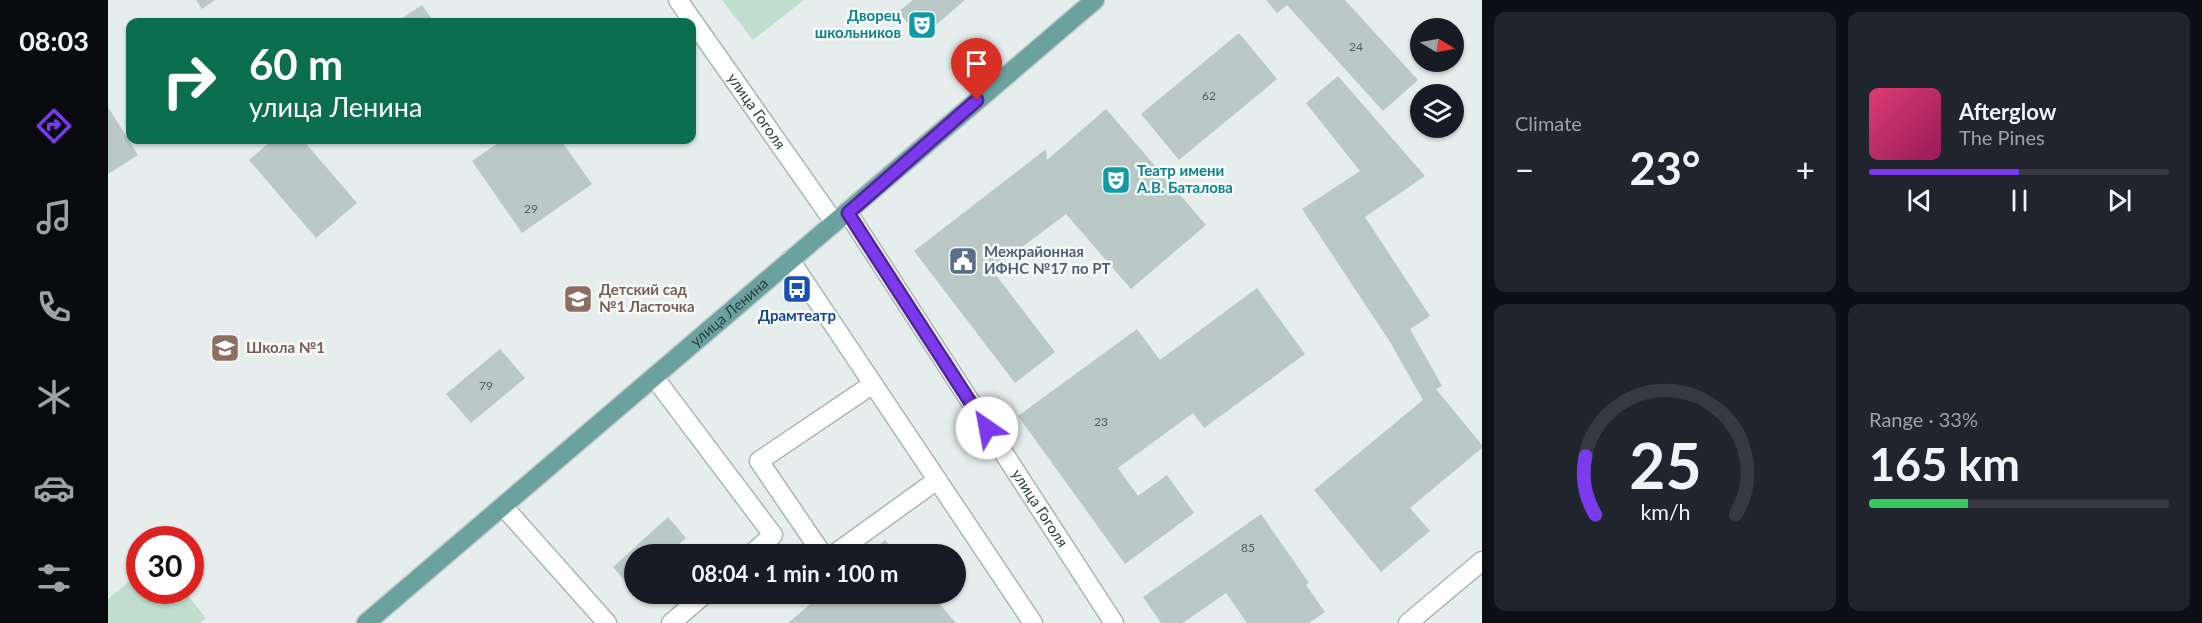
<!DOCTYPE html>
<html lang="en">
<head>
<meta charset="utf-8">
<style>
  :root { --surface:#171b24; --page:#20242c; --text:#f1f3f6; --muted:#9ea1a6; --line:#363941; --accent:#7c3aed }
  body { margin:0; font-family:Lato,sans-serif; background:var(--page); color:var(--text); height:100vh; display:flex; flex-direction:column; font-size:22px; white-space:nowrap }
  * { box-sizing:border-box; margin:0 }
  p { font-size:20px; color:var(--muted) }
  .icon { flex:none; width:33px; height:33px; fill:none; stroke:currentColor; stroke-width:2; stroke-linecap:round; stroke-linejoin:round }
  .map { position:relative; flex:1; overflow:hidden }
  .details { display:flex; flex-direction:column; gap:12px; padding:12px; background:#0d0f14; width:720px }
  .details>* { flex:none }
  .top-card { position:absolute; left:18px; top:18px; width:570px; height:126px; border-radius:12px; box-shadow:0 2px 4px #0004; background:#0b6e4f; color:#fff; overflow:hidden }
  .needle { width:39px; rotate:100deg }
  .controls { position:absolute; left:1302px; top:18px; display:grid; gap:12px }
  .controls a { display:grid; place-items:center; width:54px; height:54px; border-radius:50%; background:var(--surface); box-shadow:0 2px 4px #0004; font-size:30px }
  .speed { position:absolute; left:18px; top:526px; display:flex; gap:12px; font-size:30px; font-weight:700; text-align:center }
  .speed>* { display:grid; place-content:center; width:78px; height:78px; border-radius:50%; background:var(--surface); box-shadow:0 2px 4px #0004; line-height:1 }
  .speed .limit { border:9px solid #d22; background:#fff; color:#111 }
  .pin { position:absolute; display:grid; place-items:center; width:51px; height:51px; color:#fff; margin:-62px -26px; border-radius:50% 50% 50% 0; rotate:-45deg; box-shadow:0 0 6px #0007 }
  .pin .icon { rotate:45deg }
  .me { position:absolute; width:66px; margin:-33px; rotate:327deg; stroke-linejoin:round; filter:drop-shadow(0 0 4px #0008) }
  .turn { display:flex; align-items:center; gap:21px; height:126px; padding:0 24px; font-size:27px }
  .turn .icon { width:78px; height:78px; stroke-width:2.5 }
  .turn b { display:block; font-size:42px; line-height:51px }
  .big { font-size:45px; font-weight:700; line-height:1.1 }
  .details .widget { flex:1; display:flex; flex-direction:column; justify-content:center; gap:9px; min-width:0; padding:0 21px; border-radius:12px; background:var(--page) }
  .details .dial { align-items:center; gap:0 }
  .dial svg { height:156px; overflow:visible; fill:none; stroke:var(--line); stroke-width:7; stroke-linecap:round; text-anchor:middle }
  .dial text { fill:var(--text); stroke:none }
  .song { display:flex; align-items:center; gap:18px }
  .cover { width:72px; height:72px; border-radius:9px; background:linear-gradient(135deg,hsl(340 70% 55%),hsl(330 70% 35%)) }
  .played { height:6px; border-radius:3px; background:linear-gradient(90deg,var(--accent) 50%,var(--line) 50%) }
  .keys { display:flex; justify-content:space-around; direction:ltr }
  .heat { display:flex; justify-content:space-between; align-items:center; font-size:33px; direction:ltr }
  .charge { height:9px; border-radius:4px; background:linear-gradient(90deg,#34c759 33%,var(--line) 0) }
  .details .tiles { flex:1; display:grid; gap:12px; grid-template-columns:repeat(2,1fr) }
  .trip { position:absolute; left:516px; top:544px; width:342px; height:60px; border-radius:30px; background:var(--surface); box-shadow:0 2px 4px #0004; font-weight:700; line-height:60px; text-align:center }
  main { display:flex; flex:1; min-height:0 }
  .tab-bar { display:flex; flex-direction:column; width:108px; justify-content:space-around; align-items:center; background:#090b0e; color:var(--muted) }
  .tab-bar .icon { width:42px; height:42px }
  .tab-bar .on { color:var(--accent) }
  .tab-bar b { font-size:27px; color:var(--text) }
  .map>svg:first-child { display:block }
  .green { fill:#bfdece }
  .building { fill:#bbc9c6 }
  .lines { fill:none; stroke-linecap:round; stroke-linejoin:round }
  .minor-casing { stroke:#a8b6b4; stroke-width:21 }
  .major-casing { stroke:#c2cac9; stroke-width:21 }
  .minor { stroke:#fff; stroke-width:18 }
  .major { stroke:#6ba29f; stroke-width:18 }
  .route-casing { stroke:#51269a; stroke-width:15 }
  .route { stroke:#7c3aed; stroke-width:10 }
  .labels { text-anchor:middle; stroke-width:5; stroke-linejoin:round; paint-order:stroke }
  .number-label { font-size:12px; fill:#4a6260 }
  .culture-label { font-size:15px; font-weight:bold; fill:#0d838f; stroke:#f6faf9; text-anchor:end }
  .street-label { font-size:15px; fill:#25403e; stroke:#f6faf9 }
  .service-label { font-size:15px; font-weight:bold; fill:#4e5e75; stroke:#f6faf9; text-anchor:start }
  .education-label { font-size:15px; font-weight:bold; fill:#785e54; stroke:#f6faf9; text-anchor:start }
  .transit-label { font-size:15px; font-weight:bold; fill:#164399; stroke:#f6faf9 }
</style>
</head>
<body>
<main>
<nav class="tab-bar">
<b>08:03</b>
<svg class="icon on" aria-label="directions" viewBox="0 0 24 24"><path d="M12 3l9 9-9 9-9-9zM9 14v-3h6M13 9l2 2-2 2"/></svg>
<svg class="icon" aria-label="music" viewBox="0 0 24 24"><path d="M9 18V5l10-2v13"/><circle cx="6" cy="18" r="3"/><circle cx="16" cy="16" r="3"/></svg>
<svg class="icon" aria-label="phone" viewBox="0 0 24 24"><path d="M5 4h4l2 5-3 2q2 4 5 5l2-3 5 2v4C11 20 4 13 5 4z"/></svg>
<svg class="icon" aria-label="climate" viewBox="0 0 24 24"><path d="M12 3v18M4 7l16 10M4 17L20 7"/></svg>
<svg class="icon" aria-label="car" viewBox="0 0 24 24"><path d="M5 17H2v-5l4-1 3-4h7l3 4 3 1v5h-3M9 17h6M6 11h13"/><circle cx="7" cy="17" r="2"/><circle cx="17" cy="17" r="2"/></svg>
<svg class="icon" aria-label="filters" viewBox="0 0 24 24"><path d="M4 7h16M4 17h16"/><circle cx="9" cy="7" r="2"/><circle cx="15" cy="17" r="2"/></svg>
</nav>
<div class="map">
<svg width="1374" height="623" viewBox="0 0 1374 623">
  <rect width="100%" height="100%" fill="#e5eeec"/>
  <path class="green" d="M614,0H696L645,40Z
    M31,573L32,591H76L98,618L92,623H0V599Z"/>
  <path class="building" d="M88,0H107L94,9Z
    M805,0H857L813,38L790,12Z
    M1158,0H1237L1310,80L1275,111L1179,5L1169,13Z
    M314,5L326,22H288Z
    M1131,33L1169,79L1071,160L1033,114Z
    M1230,76L1317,176L1257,217L1322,316L1302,329L1334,386L1328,389L1374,445V448L1302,508L1322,531L1273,572L1206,490L1315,400L1282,342L1194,209L1252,171L1198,103Z
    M0,107L30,155L0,174Z
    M998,109L1098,225L1023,289L958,214L884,270L947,352L907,383L806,251L938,149L939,160Z
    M164,140H195L249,203L208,238L141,160Z
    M394,140H458L454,142L484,184L414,233L364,161Z
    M1149,288L1197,354L1096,428L1085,413L1010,468L1030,496L1059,475L1086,513L1017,564L910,416L1029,329L1052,360Z
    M392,349L417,378L363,423L338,394Z
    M1153,514L1201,583L1198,585L1217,612L1201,623H1139L1118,593L1075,623H1053L1035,597Z
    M560,517L578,538L559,555H526V583L522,587L505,567Z
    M777,540L790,555H759Z
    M714,594H823L848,623H680Z"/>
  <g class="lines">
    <g class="minor-casing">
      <g id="minor">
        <path id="s1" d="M570,0L726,222"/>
        <path id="s2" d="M740,213L1006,623"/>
        <path d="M682,260L925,623"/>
        <path d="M546,377L665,535L642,555"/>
        <path d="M395,506L499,623"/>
        <path d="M715,555L651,461L765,384"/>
        <path d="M725,555L829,480"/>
        <path d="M563,623L597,594"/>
        <path d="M1300,623L1374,561"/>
      </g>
    </g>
    <g class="major-casing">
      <g id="major">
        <path id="s3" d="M258,623L987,0"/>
      </g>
    </g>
    <use href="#minor" class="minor"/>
    <use href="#major" class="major"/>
  </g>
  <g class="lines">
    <g class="route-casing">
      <path id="route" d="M869,100L740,213L879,428"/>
    </g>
    <use href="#route" class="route"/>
  </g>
  <defs>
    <g id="theatre-square" transform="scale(1.5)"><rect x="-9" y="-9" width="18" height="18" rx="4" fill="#0f9aa8" stroke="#f6faf9"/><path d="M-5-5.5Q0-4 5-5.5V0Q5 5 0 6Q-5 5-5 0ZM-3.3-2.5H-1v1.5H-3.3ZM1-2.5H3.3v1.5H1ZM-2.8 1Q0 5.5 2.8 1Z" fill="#fff"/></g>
    <g id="civic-square" transform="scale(1.5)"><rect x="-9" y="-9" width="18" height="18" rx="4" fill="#5c6f8a" stroke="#f6faf9"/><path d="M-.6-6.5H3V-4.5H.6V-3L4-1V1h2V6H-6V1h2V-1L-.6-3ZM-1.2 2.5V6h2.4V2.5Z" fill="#fff"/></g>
    <g id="bus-square" transform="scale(1.5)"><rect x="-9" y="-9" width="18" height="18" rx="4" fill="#1a4fb4" stroke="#f6faf9"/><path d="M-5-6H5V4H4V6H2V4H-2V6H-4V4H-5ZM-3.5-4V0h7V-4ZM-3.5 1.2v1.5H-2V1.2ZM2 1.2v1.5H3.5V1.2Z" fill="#fff"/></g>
    <g id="school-square" transform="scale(1.5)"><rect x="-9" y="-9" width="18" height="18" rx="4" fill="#8d6e63" stroke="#f6faf9"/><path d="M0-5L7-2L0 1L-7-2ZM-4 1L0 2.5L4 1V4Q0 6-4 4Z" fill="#fff"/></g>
  </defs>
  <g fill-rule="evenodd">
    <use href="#theatre-square" x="814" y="25"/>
    <use href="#theatre-square" x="1008" y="180"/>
    <use href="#civic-square" x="855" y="261"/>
    <use href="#bus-square" x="689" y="289"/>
    <use href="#school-square" x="470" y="299"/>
    <use href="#school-square" x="117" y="348"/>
  </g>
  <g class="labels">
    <g class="number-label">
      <text x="1248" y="51">24</text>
      <text x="1101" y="100">62</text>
      <text x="423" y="213">29</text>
      <text x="378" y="390">79</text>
      <text x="993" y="426">23</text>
      <text x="1140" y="552">85</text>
    </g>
    <g class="culture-label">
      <text x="793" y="21">Дворец<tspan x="793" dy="17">школьников</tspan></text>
      <text x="1029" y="176" text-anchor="start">Театр имени<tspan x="1029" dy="17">А.В. Баталова</tspan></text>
    </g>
    <g class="street-label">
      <text dy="5" stroke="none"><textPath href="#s1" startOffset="136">улица Гоголя</textPath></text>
      <text dy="5" stroke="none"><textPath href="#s3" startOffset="478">улица Ленина</textPath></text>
      <text dy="5" stroke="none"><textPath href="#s2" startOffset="352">улица Гоголя</textPath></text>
    </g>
    <g class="service-label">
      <text x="876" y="257">Межрайонная<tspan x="876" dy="17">ИФНС №17 по РТ</tspan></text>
    </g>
    <g class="education-label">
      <text x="491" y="295">Детский сад<tspan x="491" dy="17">№1 Ласточка</tspan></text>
      <text x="138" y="353">Школа №1</text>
    </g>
    <g class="transit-label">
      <text x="689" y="321">Драмтеатр</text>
    </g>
  </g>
</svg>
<div class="controls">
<a><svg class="needle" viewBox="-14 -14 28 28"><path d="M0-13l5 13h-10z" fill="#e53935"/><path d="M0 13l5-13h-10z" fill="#9ea1a6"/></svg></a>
<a><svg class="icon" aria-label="layers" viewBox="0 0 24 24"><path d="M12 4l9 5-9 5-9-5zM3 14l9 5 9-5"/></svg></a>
</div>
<div class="speed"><div class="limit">30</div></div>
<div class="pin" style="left:869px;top:100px;background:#d93025"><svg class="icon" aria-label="arrive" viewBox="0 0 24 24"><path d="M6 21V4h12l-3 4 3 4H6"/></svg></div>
<svg class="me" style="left:879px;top:428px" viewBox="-20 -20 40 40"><circle r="19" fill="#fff"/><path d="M0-13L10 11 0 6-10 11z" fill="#7c3aed"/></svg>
<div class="trip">08:04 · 1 min · 100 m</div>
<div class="top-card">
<div class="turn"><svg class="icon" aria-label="right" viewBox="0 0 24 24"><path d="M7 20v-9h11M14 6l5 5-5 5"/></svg><div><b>60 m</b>улица Ленина</div></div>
</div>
</div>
<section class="details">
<div class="tiles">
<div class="widget"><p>Climate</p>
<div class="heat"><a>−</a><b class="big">23°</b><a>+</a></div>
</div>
<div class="widget">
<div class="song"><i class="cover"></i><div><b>Afterglow</b><p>The Pines</p></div></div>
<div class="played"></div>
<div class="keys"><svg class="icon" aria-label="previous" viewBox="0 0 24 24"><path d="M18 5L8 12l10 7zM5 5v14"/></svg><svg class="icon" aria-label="pause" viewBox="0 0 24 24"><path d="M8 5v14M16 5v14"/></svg><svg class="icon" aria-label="next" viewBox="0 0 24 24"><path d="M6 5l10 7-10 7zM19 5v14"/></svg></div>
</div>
<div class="widget dial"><svg viewBox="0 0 100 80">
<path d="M14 69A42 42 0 1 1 86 69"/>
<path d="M14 69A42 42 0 0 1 9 39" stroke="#7c3aed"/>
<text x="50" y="56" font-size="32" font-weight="700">25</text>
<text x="50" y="72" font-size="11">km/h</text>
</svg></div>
<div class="widget"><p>Range · 33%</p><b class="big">165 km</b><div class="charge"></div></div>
</div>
</section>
</main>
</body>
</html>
